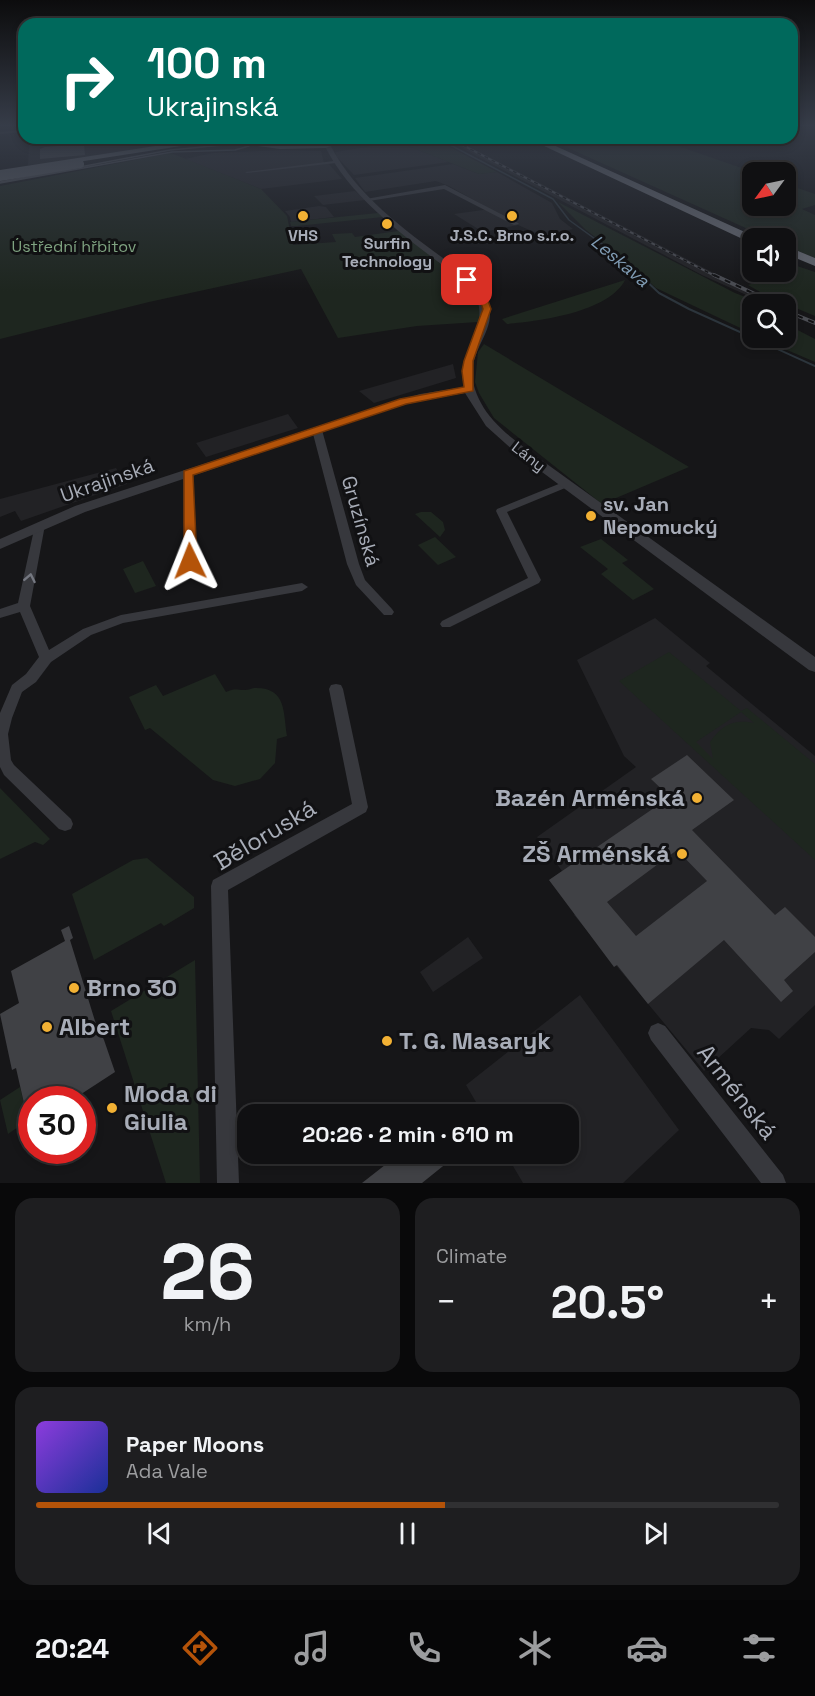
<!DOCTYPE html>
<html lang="en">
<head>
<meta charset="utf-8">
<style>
  :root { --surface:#101012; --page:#1e1e20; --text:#f1f3f6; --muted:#9c9d9f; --line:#303032; --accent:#b45309 }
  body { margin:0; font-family:"Space Grotesk",sans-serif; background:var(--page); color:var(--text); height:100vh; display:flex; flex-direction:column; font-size:22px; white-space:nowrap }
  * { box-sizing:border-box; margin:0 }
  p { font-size:20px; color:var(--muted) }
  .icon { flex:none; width:33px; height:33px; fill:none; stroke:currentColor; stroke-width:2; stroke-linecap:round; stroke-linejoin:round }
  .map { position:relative; height:1183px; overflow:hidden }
  .details { display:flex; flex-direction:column; gap:15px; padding:15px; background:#09090a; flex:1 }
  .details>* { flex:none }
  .guide { position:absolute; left:18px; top:18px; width:780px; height:126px; border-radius:18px; box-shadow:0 3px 9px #0003,0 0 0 2px var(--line); background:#00695c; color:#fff; overflow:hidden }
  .needle { width:39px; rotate:237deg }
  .fabs { position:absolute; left:742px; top:162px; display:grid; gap:12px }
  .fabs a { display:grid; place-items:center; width:54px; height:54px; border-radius:12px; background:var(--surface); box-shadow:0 3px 9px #0003,0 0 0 2px var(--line); font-size:30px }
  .speed { position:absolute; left:18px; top:1086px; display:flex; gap:12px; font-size:30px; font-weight:700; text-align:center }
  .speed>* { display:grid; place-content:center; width:78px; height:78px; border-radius:50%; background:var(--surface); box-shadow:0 3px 9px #0003,0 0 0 2px var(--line); line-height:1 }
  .speed .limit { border:9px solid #d22; background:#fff; color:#111 }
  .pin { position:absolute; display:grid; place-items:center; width:51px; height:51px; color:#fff; margin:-26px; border-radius:12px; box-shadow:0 3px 9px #0006 }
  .me { position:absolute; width:66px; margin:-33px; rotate:358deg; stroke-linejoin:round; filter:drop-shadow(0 0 4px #0008) }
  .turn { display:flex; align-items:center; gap:21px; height:126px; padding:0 30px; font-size:27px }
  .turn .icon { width:78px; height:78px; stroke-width:2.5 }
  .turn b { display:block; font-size:42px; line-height:51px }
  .big { font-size:45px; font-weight:700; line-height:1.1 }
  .details .card { flex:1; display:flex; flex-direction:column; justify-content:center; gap:9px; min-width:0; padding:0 21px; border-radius:18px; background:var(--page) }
  .details .dial { align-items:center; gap:0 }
  .dial b { font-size:78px; line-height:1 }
  .song { display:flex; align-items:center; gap:18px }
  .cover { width:72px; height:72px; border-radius:9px; background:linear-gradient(135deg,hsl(270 70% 55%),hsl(230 70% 35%)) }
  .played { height:6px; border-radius:3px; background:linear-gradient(90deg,var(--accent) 55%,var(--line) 55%) }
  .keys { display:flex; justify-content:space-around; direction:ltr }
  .heat { display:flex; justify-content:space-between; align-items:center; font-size:33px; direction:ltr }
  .details .tiles { flex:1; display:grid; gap:15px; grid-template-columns:1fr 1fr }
  .card:last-child { grid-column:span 2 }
  .trip { position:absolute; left:237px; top:1104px; width:342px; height:60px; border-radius:18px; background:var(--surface); box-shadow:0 3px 9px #0003,0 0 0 2px var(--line); font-weight:700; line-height:60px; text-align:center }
  .tabs { display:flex; height:96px; justify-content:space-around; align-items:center; background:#060607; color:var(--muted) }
  .tabs .icon { width:42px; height:42px }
  .tabs .selected { color:var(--accent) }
  .tabs b { font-size:27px; color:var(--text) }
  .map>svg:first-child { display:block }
  .built { fill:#222225 }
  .green { fill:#1e261f; fill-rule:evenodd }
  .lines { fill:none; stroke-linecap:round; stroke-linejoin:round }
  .stream-far1 { stroke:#2c353c; stroke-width:1.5 }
  .stream { stroke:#2c353c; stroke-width:2 }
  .building { fill:#404145; fill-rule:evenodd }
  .minor { fill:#37383d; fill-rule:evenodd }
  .tertiary { fill:#37383d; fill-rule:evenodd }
  .trunk { fill:#5b5e65; fill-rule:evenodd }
  .motorway { fill:#63666e; fill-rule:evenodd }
  .tram { stroke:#4a4c52; stroke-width:1.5 }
  .rail-far1-casing { stroke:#4a4c52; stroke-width:2 }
  .rail-casing { stroke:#4a4c52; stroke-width:4 }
  .rail-far1 { stroke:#111113; stroke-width:1.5; stroke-dasharray:4; stroke-linecap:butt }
  .rail { stroke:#111113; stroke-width:2; stroke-dasharray:6; stroke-linecap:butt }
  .trunk-bridge { stroke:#5b5e65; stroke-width:8 }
  .oneway { stroke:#757881 }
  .route { fill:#b45309; stroke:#753606; stroke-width:1.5 }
  .poi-dot { fill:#f2b134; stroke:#111113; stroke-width:2 }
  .labels { text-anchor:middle; stroke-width:6; stroke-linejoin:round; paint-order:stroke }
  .far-poi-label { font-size:16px; font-weight:bold; fill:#a8adb8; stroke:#111113 }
  .far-park-label { font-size:16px; fill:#7fa381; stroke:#111113 }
  .far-street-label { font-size:16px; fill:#a8adb8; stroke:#111113 }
  .far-water-label { font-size:18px; font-style:italic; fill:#7f9bb3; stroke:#111113 }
  .street-label { font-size:20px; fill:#a8adb8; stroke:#111113 }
  .poi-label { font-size:20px; font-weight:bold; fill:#a8adb8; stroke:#111113; text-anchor:start }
  .near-poi-label { font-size:24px; font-weight:bold; fill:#a8adb8; stroke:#111113; text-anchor:start }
  .near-street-label { font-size:24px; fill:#a8adb8; stroke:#111113 }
</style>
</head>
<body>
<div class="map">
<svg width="815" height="1183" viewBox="0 0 815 1183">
  <rect width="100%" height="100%" fill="#161618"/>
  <path class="built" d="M56,138H166L176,143L53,164L28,165L29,143L56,140Z
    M443,138H452L712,272L782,304H766L702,275Z
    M398,142L449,162L354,175L337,157L335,152Z
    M284,150L321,151L324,163H328L342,179L261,189L185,159L213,153Z
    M453,164L479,174L497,172L552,203L560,219L573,229L543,236L518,225L483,232L454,214L490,209L449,186L436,181L365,192L355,178Z
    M355,191L365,200L323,205L314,196Z
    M319,206L326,207L334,217L291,222L290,217L285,211Z
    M453,364L456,378L374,403L359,391Z
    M288,414L298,428L206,457L196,443Z
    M116,468L127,484L21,521L15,511L0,517V499Z
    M655,618L710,663L706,666L815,756V1005L779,1039L769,1030L751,1028L704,1071L574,915L576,913L549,880L562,871L537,837L636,767L624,756L577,660Z
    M468,937L483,958L433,992L420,972Z
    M580,995L679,1130L623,1183H523L506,1154H568V1114H483L466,1085Z"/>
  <path class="green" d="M388,138H433L497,172L479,174Z
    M546,138H655L753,172V206H786V184L815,194V205L802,209L815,215V258L786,246V238H768Z
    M171,153L261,189L287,216L293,245L336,242L332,234L352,233L355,237L398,231L395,228L399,227L466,286L482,310L478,322L417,326L338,338L301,269L149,302L0,339V186Z
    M558,202L735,293L753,300L757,304H753V334L656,288L628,262L586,230Z
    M378,213L383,217L297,226H291L290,222Z
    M794,265L815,272V316L767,296L748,285L786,272V269Z
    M625,280C609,312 540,321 507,324L502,319Z
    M786,324L815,339V362L759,338H786Z
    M484,344L689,467L602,504L494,418L479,393L475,382L478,352Z
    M421,512H431L443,522L445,530L440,537L415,514Z
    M435,537L456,557L438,565L418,545Z
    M601,539L628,560L622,563L654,589L633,600L601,574L608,569L580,547Z
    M143,561L156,586L135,593L123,569Z
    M669,652L741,711L747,708L815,764V860L619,681ZM741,712L754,723C733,719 722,725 710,742L713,759L696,742Z
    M215,674L226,692C235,688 236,690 245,690C248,690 250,689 254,688C287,687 283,712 287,736L277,739L275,763L260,779L235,786L213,780L150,728L145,730L129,697L156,685L163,696Z
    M0,788L50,839L43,845L35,842L0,859Z
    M147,858L194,897V908L164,926L161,923L94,960L72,894L133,860Z
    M195,960L200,1183H166L111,1011Z
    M20,1087L26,1112L31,1113V1118L8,1134L0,1100Z"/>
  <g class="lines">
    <path class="stream-far1" d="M437,138L553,199L569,220L620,257L641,277"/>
    <path class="stream" d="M640,275L659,293L689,309L815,366"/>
  </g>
  <path class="building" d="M84,144L85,155L40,159V149L45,147Z
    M687,755L734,800L692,830L775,915L785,907L815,937V952L784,980L793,991L781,1002L724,940L648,1004L617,965L614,967L549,880L670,797L651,779ZM677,850L707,881L636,936L607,902Z
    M69,926L73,938L70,940L95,1021L104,1040L115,1072L72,1100H32V1121H28L16,1068L12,1070L0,1014L19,1003L11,971L65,941L61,930Z
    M399,1154H458L422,1183H362Z"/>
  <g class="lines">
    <path class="minor" d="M24,130V132L0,134V132Z
      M334,161L336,163L247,173L245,172Z
      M445,185L518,223L519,224L514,225L444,189L369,201L366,199Z
      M317,427L322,430L359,564L365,580L392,609L394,612L392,615H384L356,585L347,564L312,430Z
      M188,470L193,473L196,561L190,565L184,561L183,473Z
      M566,481L571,484L570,486L507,512L541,580L539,583L450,627H442L440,624L442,621L528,578L496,511L497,509Z
      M40,522L45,525L30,606L49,650L83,629L121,615L302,583L308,587L302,591L123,623L91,635L51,662L36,682L22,692L12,718L8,734L11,760L14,765L71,819L73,824L71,829L65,831L59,829L4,775L0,767V713L12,685L26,674L39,657L20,612L0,618V609L18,603L35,525Z
      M336,684L341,685L343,689L368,807L366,812L228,890L239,1183H217L211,886L213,880L352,804L329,689L331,685Z
      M658,1023L665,1026L783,1175L786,1183H761L651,1040L648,1033L651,1026Z"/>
    <path class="tertiary" d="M321,138H327C355,201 422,241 475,282C481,290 487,296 489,306C497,338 455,356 481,403C492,424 514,440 533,454L815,657V672L809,670L515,452L486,426L465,393L421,400L394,408L85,512L0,549V539L75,506L386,404L420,394L464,387C454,346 499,324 469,286C416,243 349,202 321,138Z"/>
    <path class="trunk" d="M207,138H247L280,145L326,144L330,146L326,148L280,149L228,142L210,145L207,142L0,174V170Z"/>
    <path class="motorway" d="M527,138H538L758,238H753V243L749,242Z
      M786,246L815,258V266L786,254Z"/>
    <path class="tram" d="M0,182L170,150L234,144L249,146L235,150L172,152L0,183"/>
    <g class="rail-far1-casing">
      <path id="rail-far1" d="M449,138L717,277"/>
    </g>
    <g class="rail-casing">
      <path id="rail" d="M714,275L776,304
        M786,311L815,323"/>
    </g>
    <use href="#rail-far1" class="rail-far1"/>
    <use href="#rail" class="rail"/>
    <path class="trunk-bridge" d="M0,177L80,164"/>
  </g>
  <defs><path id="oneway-chevron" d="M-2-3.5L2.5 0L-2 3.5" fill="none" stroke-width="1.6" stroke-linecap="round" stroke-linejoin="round" transform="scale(1.5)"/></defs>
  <use class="oneway" href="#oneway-chevron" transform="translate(30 578) rotate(-79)"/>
  <linearGradient id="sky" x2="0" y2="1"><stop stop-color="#0c0c0d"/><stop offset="0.43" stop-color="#363c48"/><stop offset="1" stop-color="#363c48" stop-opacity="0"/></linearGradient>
  <rect width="815" height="291" fill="url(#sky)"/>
  <path class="route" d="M464,279H470L486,295L491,309L473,361V391L406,404L193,475L197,561L190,566L185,564L184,561V471L400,399L464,387L462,371L464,361L483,309L479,298L464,282Z"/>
  <g class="poi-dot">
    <circle cx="303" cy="216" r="6"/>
    <circle cx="512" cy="216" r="6"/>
    <circle cx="387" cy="224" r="6"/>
    <circle cx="591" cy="516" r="6"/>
    <circle cx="697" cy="798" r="6"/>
    <circle cx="682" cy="854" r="6"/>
    <circle cx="74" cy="988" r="6"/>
    <circle cx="47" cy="1027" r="6"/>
    <circle cx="387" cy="1041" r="6"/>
    <circle cx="112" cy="1108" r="6"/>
  </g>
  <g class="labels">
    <g class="far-poi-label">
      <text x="303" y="241">VHS</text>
      <text x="512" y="241">J.S.C. Brno s.r.o.</text>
      <text x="387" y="249">Surfin<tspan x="387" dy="18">Technology</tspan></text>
    </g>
    <g class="far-park-label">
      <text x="74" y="252">Ústřední hřbitov</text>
    </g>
    <g class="far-street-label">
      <text transform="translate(529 456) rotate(38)" y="6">Lány</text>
    </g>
    <g class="far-water-label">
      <text transform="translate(620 261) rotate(40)" y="6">Leskava</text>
    </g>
    <g class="street-label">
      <text transform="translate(107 480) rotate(-19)" y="7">Ukrajinská</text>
      <text transform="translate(361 521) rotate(74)" y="7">Gruzínská</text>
    </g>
    <g class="poi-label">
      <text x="603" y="511">sv. Jan<tspan x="603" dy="23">Nepomucký</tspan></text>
    </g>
    <g class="near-poi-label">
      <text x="685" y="806" text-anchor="end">Bazén Arménská</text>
      <text x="670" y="862" text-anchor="end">ZŠ Arménská</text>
      <text x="86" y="996">Brno 30</text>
      <text x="59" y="1035">Albert</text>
      <text x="399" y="1049">T. G. Masaryk</text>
      <text x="124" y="1102">Moda di<tspan x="124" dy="28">Giulia</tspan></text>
    </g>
    <g class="near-street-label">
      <text transform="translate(265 835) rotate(-31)" y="8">Běloruská</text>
      <text transform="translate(737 1092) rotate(52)" y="8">Arménská</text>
    </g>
  </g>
</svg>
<div class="fabs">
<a><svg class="needle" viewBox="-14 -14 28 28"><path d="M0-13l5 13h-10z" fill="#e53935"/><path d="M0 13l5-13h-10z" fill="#9c9d9f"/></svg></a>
<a><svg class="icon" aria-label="sound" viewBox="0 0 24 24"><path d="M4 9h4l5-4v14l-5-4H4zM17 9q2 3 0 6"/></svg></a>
<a><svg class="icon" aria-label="search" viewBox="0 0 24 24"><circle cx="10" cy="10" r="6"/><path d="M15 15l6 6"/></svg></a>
</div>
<div class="speed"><div class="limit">30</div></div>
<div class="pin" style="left:467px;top:280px;background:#d93025"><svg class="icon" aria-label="arrive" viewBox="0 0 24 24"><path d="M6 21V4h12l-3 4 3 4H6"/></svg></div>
<svg class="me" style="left:190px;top:561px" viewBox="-20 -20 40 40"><path d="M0-17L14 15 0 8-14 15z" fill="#b45309" stroke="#fff" stroke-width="4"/></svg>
<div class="trip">20:26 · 2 min · 610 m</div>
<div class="guide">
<div class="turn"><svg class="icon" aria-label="right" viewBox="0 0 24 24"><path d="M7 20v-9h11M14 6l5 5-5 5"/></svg><div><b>100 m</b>Ukrajinská</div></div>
</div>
</div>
<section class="details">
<div class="tiles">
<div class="card dial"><b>26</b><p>km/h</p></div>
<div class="card"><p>Climate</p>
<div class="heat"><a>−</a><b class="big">20.5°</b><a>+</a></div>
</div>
<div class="card">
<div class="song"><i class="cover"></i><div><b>Paper Moons</b><p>Ada Vale</p></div></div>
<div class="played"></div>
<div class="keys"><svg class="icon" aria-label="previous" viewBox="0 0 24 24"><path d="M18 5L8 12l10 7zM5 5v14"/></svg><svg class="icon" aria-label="pause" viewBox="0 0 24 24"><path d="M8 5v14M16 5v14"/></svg><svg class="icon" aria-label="next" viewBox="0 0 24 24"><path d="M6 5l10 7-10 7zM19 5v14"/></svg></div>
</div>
</div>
</section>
<nav class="tabs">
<b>20:24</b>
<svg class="icon selected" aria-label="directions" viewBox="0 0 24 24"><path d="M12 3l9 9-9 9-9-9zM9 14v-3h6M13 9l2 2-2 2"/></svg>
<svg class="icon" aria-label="music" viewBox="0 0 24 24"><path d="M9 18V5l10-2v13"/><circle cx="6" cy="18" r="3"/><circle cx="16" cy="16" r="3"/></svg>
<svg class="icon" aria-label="phone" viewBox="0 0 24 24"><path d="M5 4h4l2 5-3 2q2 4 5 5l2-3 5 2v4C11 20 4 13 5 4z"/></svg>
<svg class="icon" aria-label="climate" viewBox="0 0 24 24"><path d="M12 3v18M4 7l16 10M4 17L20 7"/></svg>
<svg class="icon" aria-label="car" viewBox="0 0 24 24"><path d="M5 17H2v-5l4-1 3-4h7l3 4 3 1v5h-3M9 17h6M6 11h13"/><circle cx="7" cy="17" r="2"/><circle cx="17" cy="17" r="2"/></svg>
<svg class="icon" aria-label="filters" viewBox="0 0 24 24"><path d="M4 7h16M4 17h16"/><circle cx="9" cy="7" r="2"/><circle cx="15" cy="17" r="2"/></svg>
</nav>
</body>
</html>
